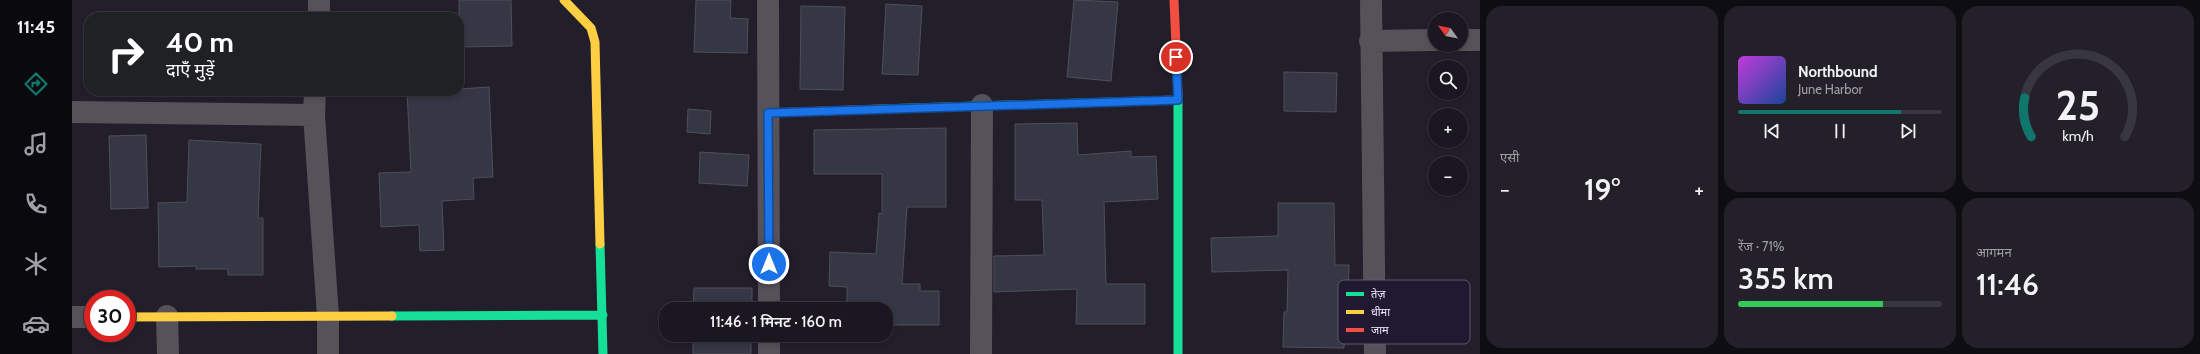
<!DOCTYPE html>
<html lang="hi">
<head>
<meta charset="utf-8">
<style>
  :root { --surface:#1a1720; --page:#232029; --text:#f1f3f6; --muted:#9f9fa5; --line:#38363e; --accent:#0f766e }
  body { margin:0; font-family:Cabin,"Noto Sans Devanagari",sans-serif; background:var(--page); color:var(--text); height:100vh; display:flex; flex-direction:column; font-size:15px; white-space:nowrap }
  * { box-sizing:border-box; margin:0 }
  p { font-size:13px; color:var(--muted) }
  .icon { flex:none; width:22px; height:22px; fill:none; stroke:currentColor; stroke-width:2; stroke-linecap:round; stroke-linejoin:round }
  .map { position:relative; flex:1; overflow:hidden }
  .drawer { display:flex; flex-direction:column; gap:6px; padding:6px; background:#0e0d12; width:720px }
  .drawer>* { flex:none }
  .top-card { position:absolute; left:12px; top:12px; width:380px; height:84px; border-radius:16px; box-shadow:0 2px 6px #0003,0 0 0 1px var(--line); background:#202124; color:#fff; overflow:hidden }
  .needle { width:26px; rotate:303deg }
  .fabs { position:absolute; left:1356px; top:12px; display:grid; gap:8px }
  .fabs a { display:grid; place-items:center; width:40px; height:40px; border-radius:50%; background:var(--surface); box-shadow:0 2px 6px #0003,0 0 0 1px var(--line); font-size:20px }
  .speed { position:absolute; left:12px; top:290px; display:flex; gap:8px; font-size:20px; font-weight:700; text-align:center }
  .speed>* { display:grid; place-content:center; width:52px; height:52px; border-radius:50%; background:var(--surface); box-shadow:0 2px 6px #0003,0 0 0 1px var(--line); line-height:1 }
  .speed .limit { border:6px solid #d22; background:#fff; color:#111 }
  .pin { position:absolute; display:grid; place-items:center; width:34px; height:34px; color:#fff; margin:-17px; border:2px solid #fff; border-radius:50%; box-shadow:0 1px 4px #0007 }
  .me { position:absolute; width:44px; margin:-22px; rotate:0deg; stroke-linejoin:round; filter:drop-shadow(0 0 3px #0008) }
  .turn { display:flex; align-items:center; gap:14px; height:84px; padding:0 16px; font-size:18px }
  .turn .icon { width:52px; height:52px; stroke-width:2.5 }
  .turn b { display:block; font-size:28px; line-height:34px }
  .big { font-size:30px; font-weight:600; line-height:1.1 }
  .drawer .tile { flex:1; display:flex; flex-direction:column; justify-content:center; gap:6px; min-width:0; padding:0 14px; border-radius:16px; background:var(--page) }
  .drawer .dial { align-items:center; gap:0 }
  .dial svg { height:104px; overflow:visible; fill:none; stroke:var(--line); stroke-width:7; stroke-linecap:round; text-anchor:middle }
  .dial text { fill:var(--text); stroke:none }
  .song { display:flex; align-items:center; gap:12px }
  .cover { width:48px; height:48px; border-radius:6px; background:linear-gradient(135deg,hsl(290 70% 55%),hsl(220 70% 35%)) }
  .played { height:4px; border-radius:2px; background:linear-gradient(90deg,var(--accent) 80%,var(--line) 80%) }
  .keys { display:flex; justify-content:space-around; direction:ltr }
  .heat { display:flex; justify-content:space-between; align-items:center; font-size:22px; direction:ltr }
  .charge { height:6px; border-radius:3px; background:linear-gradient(90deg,#34c759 71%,var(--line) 0) }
  .drawer .tiles { flex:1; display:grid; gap:6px; grid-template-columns:repeat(3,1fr) }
  .tile:first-child { grid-row:span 2 }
  .trip { position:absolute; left:587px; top:302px; width:234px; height:40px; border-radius:16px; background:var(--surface); box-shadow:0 2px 6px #0003,0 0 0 1px var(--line); font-weight:600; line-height:40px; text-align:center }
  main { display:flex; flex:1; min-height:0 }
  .dock { display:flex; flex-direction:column; width:72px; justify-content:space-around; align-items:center; background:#0a090d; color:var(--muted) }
  .dock .icon { width:28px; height:28px }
  .dock .current { color:var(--accent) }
  .dock b { font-size:18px; color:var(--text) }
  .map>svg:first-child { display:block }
  .building { fill:#363745; stroke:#4e4f59 }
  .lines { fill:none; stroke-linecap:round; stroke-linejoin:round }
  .street { stroke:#565259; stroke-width:22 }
  .fast { stroke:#16e098; stroke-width:9 }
  .slow { stroke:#ffcf43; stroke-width:9 }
  .jam { stroke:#f24e42; stroke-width:9 }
  .route-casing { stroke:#114b97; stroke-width:10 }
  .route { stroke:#1a73e8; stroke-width:7 }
  .key { fill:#201931; stroke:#5e586e; stroke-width:1 }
  .key-label { font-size:11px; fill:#efecfc }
</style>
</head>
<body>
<main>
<nav class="dock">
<b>11:45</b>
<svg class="icon current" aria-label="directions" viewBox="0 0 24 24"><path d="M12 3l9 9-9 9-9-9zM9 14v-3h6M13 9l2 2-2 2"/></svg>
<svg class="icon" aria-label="music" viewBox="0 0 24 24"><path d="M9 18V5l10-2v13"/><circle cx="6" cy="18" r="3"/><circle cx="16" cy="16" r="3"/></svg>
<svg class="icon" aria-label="phone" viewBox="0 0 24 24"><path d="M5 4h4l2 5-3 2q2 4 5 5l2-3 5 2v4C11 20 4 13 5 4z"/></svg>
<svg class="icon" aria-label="climate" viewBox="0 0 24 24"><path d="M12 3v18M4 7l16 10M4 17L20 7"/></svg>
<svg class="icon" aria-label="car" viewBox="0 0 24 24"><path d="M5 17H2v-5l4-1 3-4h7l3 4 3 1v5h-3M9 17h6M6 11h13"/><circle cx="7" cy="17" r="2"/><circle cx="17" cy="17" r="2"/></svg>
</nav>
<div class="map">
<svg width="1408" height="354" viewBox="0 0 1408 354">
  <rect width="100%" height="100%" fill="#221f2b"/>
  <path class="building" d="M387,0H439L440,46L387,47Z
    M624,0H659L658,18L676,19L675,53L622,52Z
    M1002,0L1046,2L1039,81L995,77Z
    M814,4L850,6L846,75L810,74Z
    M729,6L773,7L771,90L728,89Z
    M1212,72L1265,73L1264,112L1212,111Z
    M417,87L421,177L401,178L402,199L370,201L372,250L348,251L347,225L309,227L307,173L339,172L335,91H387V89Z
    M616,109L639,111L638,134L615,132Z
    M1005,123L1006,155L1059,151V157L1084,156L1086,199L1032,202L1034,284H1073V324H1004L1005,289L922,292V256L972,255L970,200H943V124Z
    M874,128V207H835L830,284H848V291H867V325H814V309H775V287L757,286L758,252L804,254L807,213L810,214V174H742V130Z
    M74,135L76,208L39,209L37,136Z
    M117,140L189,144L186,218H191V275H156V269H124V266L87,267L86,203L115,202Z
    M628,152L677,155L675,186L627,183Z
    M1206,203H1262L1263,265H1277L1276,302H1273L1272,348L1211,347L1212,312H1215L1216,270L1140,272L1139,238L1206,236Z
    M622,288H680V309H621Z
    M621,335H679V354H621Z"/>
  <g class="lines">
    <path class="street" d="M696,0L697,309
      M1299,0L1303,354
      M247,17V0
      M1389,40H1408
      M1298,41L1363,40
      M243,91L242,115L256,316V354
      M0,112L242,115
      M95,316L96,354
      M0,317H21
      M697,335V354
      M909,354L910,105"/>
    <path class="fast" d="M1106,93V354
      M808,109L1106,100
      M528,244L531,354
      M320,316L531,315"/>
    <path class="slow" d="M492,0L519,28L523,42L528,244
      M55,317L320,316"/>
    <path class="jam" d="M1102,0L1106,93
      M696,113L808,109"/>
  </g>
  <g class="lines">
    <g class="route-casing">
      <path id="route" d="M697,264L696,113L1106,100L1104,57"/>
    </g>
    <use href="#route" class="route"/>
  </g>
  <rect x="1266" y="280" width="132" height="64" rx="6" class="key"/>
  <rect x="1274" y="292" width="18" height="4" fill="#16e098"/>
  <rect x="1274" y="310" width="18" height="4" fill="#ffcf43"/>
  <rect x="1274" y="328" width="18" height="4" fill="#f24e42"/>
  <g class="key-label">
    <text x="1299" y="298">तेज़</text>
    <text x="1299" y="316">धीमा</text>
    <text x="1299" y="334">जाम</text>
  </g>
</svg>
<div class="fabs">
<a><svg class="needle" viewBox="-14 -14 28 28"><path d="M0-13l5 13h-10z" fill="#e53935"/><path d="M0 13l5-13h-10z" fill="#9f9fa5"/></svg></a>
<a><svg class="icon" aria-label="search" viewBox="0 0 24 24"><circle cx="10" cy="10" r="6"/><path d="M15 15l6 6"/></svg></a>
<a>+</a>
<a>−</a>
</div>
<div class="speed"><div class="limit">30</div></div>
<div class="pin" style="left:1104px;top:57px;background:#d93025"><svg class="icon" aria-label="arrive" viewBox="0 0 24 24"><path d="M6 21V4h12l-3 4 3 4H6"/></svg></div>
<svg class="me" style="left:697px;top:264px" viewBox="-20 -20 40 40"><circle r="17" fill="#1a73e8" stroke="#fff" stroke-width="3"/><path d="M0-11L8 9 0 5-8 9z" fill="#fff"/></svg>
<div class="trip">11:46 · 1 मिनट · 160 m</div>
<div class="top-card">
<div class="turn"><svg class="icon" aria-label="right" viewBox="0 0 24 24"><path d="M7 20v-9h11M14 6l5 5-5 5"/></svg><div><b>40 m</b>दाएँ मुड़ें</div></div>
</div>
</div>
<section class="drawer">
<div class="tiles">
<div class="tile"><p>एसी</p>
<div class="heat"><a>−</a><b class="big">19°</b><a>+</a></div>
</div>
<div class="tile">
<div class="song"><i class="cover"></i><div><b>Northbound</b><p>June Harbor</p></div></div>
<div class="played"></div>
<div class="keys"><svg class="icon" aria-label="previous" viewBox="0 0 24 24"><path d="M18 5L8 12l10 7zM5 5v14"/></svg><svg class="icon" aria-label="pause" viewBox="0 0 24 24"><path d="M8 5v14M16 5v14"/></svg><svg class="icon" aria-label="next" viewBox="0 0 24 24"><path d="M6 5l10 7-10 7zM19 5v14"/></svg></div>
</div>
<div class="tile dial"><svg viewBox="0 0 100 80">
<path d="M14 69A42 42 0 1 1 86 69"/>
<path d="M14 69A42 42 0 0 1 9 39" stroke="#0f766e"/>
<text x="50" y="56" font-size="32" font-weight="700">25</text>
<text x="50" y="72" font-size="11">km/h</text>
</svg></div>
<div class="tile"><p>रेंज · 71%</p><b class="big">355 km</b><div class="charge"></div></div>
<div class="tile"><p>आगमन</p><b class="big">11:46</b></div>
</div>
</section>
</main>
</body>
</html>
